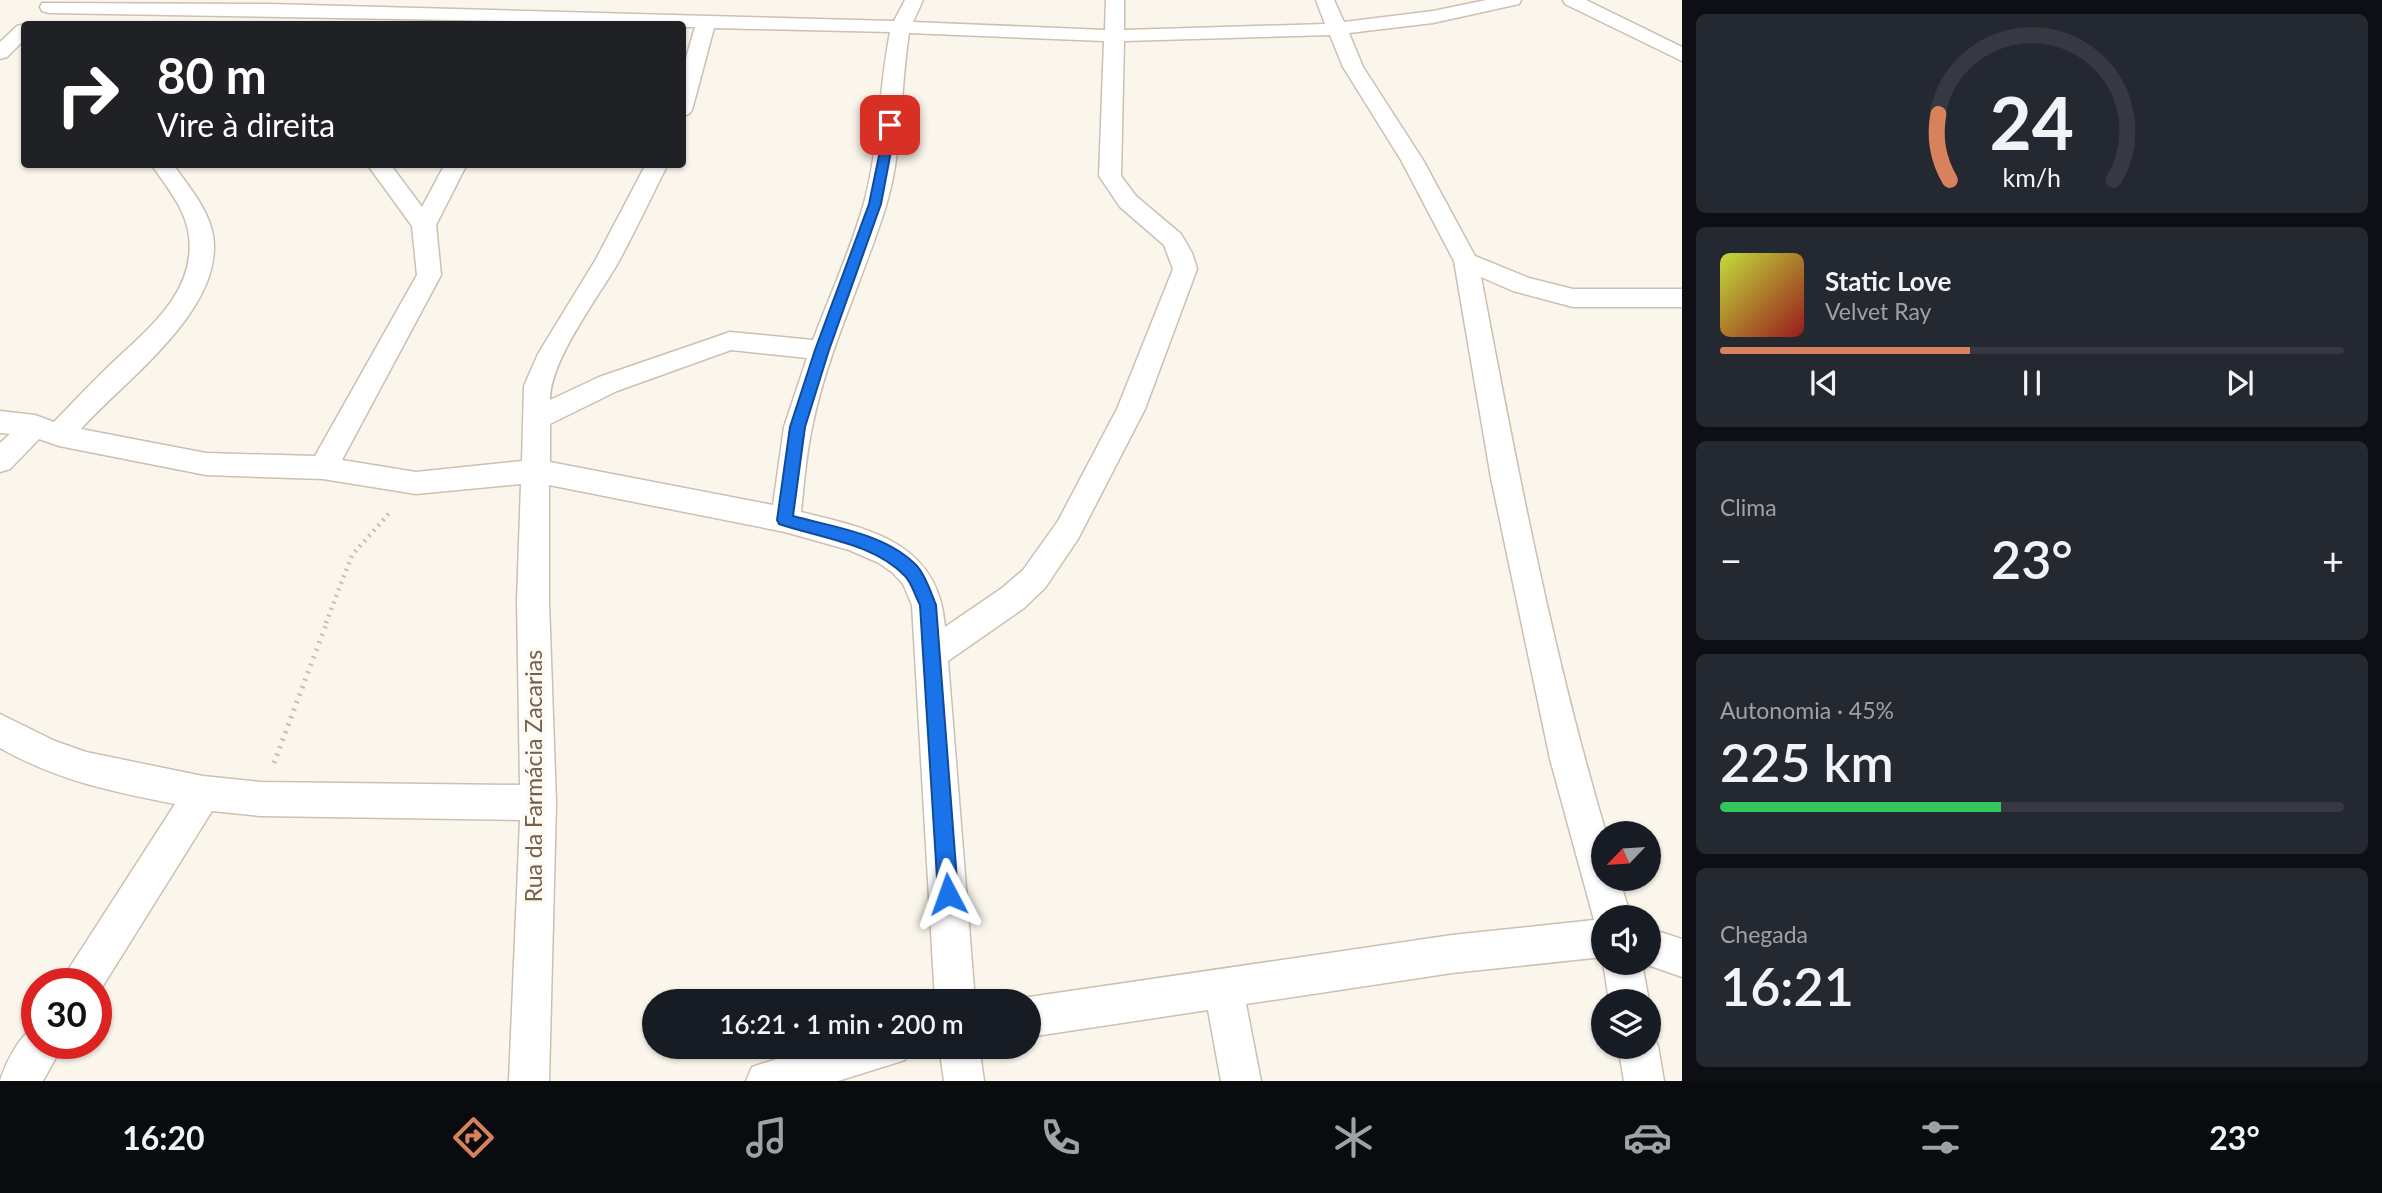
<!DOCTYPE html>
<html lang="pt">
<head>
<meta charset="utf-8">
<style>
  :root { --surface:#171b24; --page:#242831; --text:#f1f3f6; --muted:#9ea1a6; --line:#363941; --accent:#d8825d }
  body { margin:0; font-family:Lato,sans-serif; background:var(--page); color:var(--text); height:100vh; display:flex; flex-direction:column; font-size:26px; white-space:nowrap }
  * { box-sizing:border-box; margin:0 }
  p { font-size:23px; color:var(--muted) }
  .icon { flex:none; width:38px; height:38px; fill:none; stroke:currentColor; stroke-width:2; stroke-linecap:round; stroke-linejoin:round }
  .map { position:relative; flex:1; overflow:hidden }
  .side { display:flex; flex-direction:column; gap:14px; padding:14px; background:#0d0f14; width:700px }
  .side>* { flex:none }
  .banner { position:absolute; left:21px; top:21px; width:665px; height:147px; border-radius:7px; box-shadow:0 2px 5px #0004; background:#202124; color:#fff; overflow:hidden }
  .needle { width:46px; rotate:245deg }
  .controls { position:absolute; left:1591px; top:821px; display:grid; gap:14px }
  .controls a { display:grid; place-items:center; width:70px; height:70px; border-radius:50%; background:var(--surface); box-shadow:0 2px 5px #0004; font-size:35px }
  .speed { position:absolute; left:21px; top:968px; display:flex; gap:14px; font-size:35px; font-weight:700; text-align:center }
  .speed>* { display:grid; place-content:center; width:91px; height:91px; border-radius:50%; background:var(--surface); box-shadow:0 2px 5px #0004; line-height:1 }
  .speed .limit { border:10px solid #d22; background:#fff; color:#111 }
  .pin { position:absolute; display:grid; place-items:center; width:60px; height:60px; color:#fff; margin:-30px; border-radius:14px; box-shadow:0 4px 10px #0006 }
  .me { position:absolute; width:77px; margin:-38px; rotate:356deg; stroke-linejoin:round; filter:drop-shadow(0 0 5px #0008) }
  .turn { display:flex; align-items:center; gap:24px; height:147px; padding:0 21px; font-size:32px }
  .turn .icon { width:91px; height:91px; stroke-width:2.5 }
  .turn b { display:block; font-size:49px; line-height:60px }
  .big { font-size:52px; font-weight:600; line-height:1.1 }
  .side .card { flex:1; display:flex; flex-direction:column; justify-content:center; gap:10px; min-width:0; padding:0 24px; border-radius:10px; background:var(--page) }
  .side .dial { align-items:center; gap:0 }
  .dial svg { height:182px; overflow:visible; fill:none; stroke:var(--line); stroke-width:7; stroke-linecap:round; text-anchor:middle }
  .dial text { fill:var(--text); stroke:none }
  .song { display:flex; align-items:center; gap:21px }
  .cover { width:84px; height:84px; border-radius:10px; background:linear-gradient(135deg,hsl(70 70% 55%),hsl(0 70% 35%)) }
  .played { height:7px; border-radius:4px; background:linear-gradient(90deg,var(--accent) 40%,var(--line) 40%) }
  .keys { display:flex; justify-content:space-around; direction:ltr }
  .heat { display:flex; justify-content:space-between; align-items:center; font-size:38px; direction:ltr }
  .charge { height:10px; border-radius:5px; background:linear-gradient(90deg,#34c759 45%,var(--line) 0) }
  .trip { position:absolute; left:642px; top:989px; width:399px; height:70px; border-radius:35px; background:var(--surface); box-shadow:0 2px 5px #0004; font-weight:600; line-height:70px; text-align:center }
  .tabs { display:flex; height:112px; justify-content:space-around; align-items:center; background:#090b0e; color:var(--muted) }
  .tabs .icon { width:49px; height:49px }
  .tabs .on { color:var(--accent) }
  .tabs b { font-size:32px; color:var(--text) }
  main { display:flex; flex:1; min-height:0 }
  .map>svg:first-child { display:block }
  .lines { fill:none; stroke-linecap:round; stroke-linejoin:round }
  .street-casing { stroke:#cdbfb2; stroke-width:3 }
  .path-far1 { stroke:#d3bca8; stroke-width:4.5; stroke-dasharray:2 5; stroke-linecap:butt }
  .path { stroke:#d3bca8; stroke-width:5; stroke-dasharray:2 6; stroke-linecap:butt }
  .street { fill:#fff; fill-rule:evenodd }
  .route { fill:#1a73e8; stroke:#114b97; stroke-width:2 }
  .labels { text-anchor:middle; stroke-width:7; stroke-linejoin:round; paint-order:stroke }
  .street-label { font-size:23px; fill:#746050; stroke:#fefaf2 }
</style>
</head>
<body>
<main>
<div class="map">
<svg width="1682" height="1081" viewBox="0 0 1682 1081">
  <rect width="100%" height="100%" fill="#fbf6ec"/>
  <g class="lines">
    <g class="street-casing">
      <path id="street" d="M905,0H923L913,22L1105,30L1106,0H1124V30L1325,24L1316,0H1334L1344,22L1433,11L1486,0H1521L1519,4L1433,23L1349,33L1363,67L1423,160L1475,256L1529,278L1573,289H1682V307H1573L1513,291L1481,277C1516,463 1552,651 1606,833H1603V878H1619L1631,917H1603V957L1452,973L1246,1004L1261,1081H1221L1208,1010L1029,1037V1001H1020L1029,997L1452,935L1594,920L1550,759L1491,478L1454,261L1401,160L1343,67L1330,35L1124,41L1121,176L1136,196L1181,234L1192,253L1197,269L1145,409L1078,539L1045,588L1024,608L948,661L975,1001H935L912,605L903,584L893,573L879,563L849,550L785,532L549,485V601L556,803L549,1081H509L520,820L260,816L212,811L96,997V984H63L68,970L175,804C110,791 59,781 0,748V714L55,741L86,752L203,776L260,782L520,785L517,601L521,484L416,494L323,479L206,475L59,446L39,439L10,469L0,472V443L10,434L0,433V411L35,415L54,422C73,402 91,383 111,364C148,329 196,292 189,236C186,209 166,186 151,164H173C188,186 208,208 213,235C225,309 126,379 81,429L206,453L315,456L417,275L412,226L367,164H390L422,207L445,164H467L436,225L441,275L342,460L416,472L522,461L524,386L538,354L596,259L646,164H668C651,197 636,230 619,261C598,298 550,360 550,400L599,377L730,332L813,340C830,295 851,249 864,203C879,147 879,89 890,32L714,28L692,110L689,114L682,116V72L695,27H682V24L49,13L42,11L40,7L42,3L270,4L894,21ZM909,33L1104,41L1099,176L1120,207L1164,245L1173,269L1117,409L1058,521L1023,570L1002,588L945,627C939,542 870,529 801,512C804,484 806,455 812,428C827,352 863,280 886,206C903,150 900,90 909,33ZM731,350L807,358L784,427L773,505L550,462V424L617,391Z
        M1563,0H1586L1682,47V61L1565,4Z
        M25,24L24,40L7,57L0,59V42L17,26Z
        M1648,928L1682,939V977L1642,963L1649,1001H1609L1603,962V961L1648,962Z
        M37,1026V1043H64L43,1081H0C5,1064 20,1033 37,1026Z
        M1648,1030L1652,1032L1658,1046L1664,1081H1624L1618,1046H1648Z
        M817,1046H911L905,1060L838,1081H746L752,1067Z
        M939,1046H979L984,1081H944Z"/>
    </g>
    <path class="path-far1" d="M326,623L352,555L392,510"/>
    <path class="path" d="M274,763L327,622"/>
    <use href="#street" class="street"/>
  </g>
  <path class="route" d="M886,122L896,125L881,204L829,350L805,427L793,516C833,527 887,534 917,566C926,576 931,593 936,605L958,894L955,901L948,904L941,901L938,894L920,605C915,596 912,583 905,576C873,543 820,538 779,524L777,520L790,427L815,350L869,204Z"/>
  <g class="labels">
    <g class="street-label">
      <text transform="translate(534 776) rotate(-90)" y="8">Rua da Farmácia Zacarias</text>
    </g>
  </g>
</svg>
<div class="controls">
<a><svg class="needle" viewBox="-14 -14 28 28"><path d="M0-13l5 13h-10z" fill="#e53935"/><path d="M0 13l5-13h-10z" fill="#9ea1a6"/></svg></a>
<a><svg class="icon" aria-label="sound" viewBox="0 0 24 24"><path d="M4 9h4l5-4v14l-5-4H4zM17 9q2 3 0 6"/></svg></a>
<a><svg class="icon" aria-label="layers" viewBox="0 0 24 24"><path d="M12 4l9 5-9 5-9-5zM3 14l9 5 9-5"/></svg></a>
</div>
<div class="speed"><div class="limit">30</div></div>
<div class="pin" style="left:890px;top:125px;background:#d93025"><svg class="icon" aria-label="arrive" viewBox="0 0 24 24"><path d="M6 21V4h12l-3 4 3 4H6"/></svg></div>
<svg class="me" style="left:948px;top:894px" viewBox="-20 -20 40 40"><path d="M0-17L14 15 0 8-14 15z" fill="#1a73e8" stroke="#fff" stroke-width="4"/></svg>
<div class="trip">16:21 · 1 min · 200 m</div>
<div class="banner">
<div class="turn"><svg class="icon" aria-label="right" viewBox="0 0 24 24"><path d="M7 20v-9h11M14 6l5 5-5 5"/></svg><div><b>80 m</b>Vire à direita</div></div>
</div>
</div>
<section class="side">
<div class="card dial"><svg viewBox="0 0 100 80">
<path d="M14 69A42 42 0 1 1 86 69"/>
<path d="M14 69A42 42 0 0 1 9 40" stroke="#d8825d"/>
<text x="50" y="56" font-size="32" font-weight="700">24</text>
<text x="50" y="72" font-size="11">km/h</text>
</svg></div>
<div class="card">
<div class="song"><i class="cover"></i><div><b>Static Love</b><p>Velvet Ray</p></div></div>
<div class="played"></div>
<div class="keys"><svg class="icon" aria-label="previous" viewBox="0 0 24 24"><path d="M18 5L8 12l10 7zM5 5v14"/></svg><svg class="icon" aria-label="pause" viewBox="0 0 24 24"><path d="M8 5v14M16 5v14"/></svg><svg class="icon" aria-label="next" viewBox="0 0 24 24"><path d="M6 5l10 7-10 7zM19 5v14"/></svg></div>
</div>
<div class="card"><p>Clima</p>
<div class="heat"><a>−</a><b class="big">23°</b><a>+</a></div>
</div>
<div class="card"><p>Autonomia · 45%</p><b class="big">225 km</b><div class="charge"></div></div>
<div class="card"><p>Chegada</p><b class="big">16:21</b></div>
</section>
</main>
<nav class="tabs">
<b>16:20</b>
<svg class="icon on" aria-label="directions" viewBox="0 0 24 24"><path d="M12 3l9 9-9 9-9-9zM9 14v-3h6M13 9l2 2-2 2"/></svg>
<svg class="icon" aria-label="music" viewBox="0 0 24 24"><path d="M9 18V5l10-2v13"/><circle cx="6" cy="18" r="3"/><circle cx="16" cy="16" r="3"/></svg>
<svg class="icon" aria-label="phone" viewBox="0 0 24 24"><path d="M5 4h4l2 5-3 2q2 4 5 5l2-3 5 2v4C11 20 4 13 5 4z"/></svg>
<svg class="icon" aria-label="climate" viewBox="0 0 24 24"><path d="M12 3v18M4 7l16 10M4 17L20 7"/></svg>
<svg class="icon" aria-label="car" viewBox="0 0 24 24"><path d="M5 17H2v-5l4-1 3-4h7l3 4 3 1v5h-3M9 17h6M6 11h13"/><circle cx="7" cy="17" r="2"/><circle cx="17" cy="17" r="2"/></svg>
<svg class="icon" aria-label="filters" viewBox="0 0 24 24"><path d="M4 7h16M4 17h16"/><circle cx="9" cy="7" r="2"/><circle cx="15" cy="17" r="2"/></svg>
<b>23°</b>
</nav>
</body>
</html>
